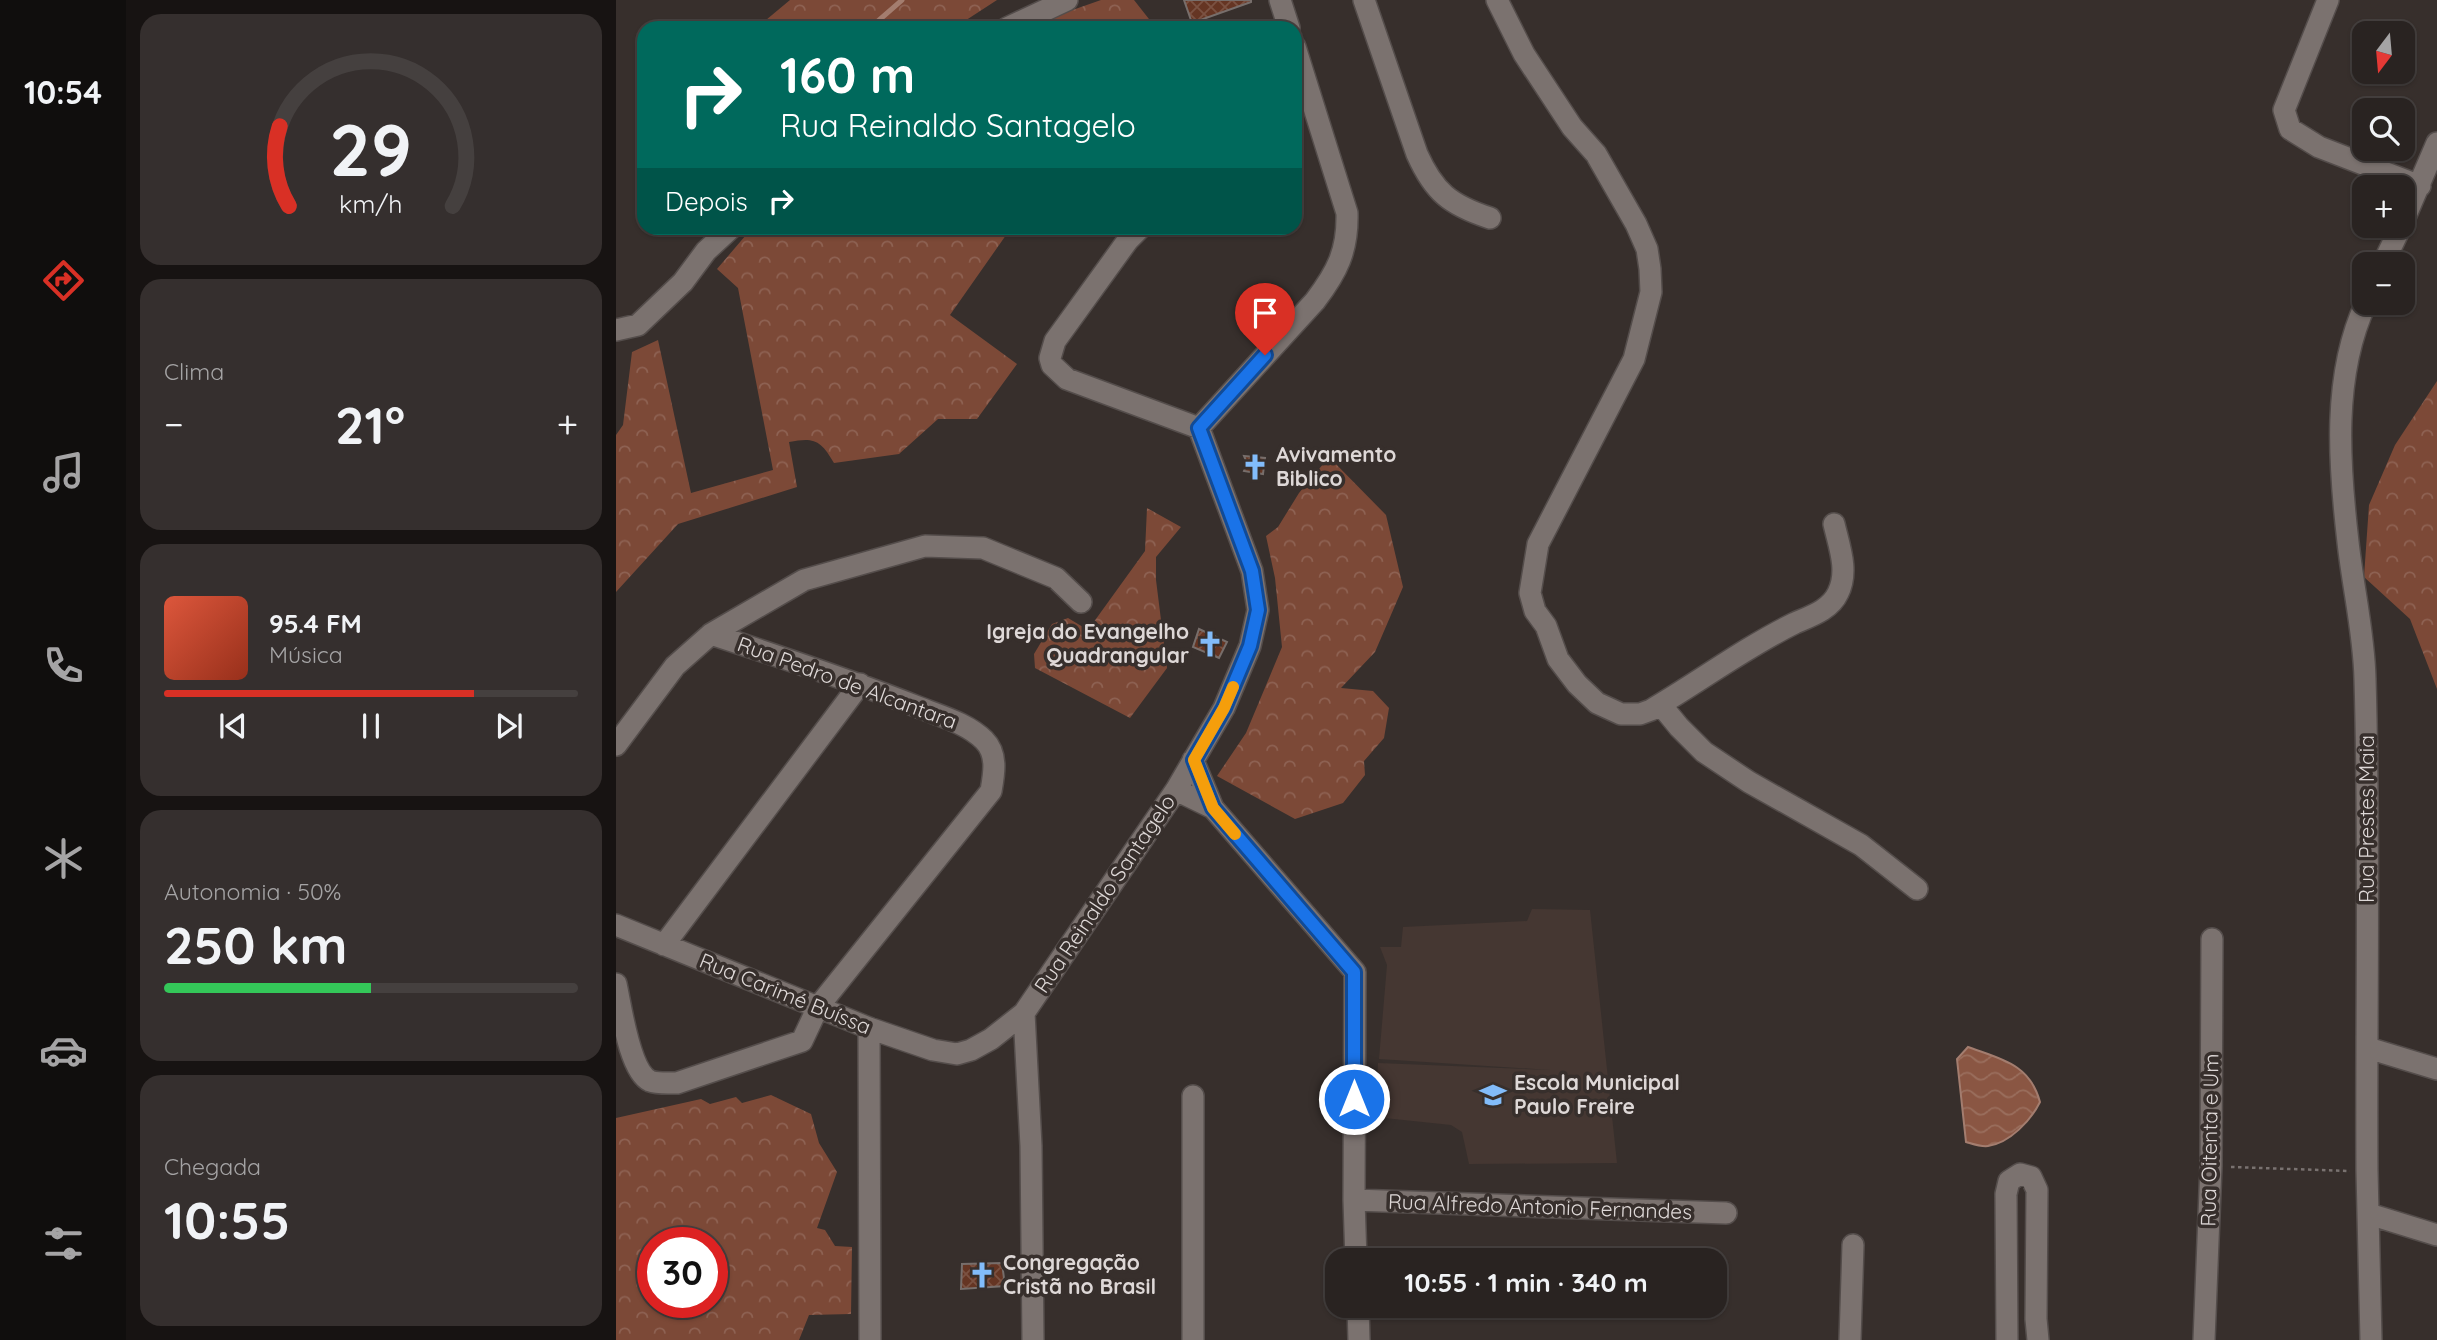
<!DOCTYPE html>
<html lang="pt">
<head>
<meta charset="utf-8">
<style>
  :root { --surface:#292321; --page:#352f2e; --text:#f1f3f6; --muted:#a5a4a5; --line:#45403f; --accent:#d93025 }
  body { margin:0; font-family:Quicksand,sans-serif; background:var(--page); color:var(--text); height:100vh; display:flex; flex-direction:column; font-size:26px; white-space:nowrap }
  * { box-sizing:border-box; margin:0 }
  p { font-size:23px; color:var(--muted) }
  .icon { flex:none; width:38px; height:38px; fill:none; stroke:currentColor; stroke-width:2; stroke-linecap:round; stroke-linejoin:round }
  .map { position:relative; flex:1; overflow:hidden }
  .side { display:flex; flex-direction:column; gap:14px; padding:14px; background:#171312; width:490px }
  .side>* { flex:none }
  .guide { position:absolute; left:21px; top:21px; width:665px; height:214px; border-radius:21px; box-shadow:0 2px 5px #0004,0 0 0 2px var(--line); background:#00695c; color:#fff; overflow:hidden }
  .needle { width:46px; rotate:196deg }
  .buttons { position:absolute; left:1736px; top:21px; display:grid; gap:14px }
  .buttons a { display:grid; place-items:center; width:63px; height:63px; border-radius:14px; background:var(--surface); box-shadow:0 2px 5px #0004,0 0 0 2px var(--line); font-size:35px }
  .speed { position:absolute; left:21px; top:1227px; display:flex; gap:14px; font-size:35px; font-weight:700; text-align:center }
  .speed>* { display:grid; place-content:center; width:91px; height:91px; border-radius:50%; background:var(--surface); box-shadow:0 2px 5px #0004,0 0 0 2px var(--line); line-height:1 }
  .speed .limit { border:10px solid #d22; background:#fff; color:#111 }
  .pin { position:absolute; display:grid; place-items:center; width:60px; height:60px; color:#fff; margin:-72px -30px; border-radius:50% 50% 50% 0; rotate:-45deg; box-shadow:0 0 7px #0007 }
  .pin .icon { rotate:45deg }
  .me { position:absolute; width:77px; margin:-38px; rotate:0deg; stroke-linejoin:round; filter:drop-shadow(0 0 5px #0008) }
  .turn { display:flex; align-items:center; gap:24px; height:147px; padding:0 28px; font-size:32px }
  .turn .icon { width:91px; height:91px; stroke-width:2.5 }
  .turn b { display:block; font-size:49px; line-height:60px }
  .then { display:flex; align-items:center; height:66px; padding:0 28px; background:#0003; gap:14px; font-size:26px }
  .big { font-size:52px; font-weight:800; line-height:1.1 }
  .side .widget { flex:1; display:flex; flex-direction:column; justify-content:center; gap:10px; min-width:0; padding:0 24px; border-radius:21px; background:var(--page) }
  .side .dial { align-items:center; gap:0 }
  .dial svg { height:182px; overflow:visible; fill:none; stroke:var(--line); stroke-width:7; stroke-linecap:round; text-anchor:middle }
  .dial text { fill:var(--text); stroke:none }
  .song { display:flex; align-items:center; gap:21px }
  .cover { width:84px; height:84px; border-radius:10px; background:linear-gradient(135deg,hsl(10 70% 55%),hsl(10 70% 35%)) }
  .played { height:7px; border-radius:4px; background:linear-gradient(90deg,var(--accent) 75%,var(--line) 75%) }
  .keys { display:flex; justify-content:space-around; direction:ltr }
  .heat { display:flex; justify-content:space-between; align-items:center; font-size:38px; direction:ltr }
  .charge { height:10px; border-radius:5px; background:linear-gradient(90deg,#34c759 50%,var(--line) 0) }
  .trip { position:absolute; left:709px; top:1248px; width:402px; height:70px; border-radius:21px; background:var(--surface); box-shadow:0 2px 5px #0004,0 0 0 2px var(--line); font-weight:800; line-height:70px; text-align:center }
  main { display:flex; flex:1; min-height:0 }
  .menu { display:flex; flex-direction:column; width:126px; justify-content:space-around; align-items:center; background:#100e0d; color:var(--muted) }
  .menu .icon { width:49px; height:49px }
  .menu .current { color:var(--accent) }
  .menu b { font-size:32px; color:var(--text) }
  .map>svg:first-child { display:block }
  .built { fill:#453732 }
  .forest { fill:url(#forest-crowns); fill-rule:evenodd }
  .water { fill:url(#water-waves); stroke:#a37d6f; stroke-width:2 }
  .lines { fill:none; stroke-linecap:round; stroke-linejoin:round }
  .stream { stroke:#a37d6f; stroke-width:5 }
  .building { fill:url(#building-cross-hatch); stroke:#776e6b; stroke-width:2 }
  .minor-casing { stroke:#544d4b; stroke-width:24 }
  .path { stroke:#797270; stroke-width:2.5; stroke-dasharray:3.5 3.5; stroke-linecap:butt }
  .minor { stroke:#7b726f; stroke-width:21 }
  .route-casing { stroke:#114b97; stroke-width:18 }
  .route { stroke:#1a73e8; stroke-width:12 }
  .slow { stroke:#f59e0b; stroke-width:12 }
  .labels { text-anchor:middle; stroke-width:7; stroke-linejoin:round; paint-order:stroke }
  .poi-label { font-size:21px; font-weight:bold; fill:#ded8d7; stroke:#372f2c; text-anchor:start }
  .street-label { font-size:21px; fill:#ded8d7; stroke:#372f2c }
</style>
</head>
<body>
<main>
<nav class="menu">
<b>10:54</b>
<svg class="icon current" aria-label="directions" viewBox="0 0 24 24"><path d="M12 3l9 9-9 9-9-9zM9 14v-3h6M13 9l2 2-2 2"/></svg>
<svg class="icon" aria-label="music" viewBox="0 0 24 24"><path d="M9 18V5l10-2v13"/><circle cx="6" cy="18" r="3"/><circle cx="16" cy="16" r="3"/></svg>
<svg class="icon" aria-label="phone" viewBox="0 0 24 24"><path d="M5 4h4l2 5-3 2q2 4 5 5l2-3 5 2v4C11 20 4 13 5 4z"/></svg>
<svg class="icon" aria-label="climate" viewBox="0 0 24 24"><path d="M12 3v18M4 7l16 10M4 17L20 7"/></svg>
<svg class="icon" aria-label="car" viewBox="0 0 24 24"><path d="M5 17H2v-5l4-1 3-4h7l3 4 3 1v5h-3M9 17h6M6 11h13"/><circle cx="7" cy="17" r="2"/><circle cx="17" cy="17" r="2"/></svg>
<svg class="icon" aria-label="filters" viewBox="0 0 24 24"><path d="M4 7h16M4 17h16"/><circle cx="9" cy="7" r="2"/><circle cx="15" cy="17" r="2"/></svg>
</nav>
<section class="side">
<div class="widget dial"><svg viewBox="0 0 100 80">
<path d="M14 69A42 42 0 1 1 86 69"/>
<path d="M14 69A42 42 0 0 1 10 34" stroke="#d93025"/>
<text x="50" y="56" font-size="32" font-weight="700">29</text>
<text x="50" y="72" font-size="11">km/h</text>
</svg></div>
<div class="widget"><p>Clima</p>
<div class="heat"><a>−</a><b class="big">21°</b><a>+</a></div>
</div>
<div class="widget">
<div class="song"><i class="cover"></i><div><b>95.4 FM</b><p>Música</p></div></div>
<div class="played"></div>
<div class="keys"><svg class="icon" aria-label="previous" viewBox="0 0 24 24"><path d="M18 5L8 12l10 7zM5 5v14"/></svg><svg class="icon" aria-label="pause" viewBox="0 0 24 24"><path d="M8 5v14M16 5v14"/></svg><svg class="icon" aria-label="next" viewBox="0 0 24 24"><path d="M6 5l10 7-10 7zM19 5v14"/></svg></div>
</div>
<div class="widget"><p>Autonomia · 50%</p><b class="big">250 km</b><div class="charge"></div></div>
<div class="widget"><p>Chegada</p><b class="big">10:55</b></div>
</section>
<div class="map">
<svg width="1821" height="1340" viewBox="0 0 1821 1340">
  <defs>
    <pattern id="forest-crowns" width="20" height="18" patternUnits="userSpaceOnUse" patternTransform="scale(1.75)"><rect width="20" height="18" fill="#7c4937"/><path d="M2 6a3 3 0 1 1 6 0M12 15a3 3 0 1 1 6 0" fill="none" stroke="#8e6253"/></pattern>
    <pattern id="water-waves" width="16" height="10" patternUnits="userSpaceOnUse" patternTransform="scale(1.75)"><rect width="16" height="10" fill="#8a5643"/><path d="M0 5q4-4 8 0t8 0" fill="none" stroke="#9a6e5d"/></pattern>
    <pattern id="building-cross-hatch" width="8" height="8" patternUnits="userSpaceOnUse" patternTransform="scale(1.75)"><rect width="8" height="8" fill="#653523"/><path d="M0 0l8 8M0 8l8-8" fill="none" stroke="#7b5242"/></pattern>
  </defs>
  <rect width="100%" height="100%" fill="#372f2c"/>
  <path class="built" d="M916,909L974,910L1001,1163L853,1164L846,1132L835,1125L759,1117L762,1063L935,1070L763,1059L771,965L764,947H785L787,927L911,921Z"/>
  <path class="forest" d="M174,0H381L338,28H154L150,20Z
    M485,0H518L540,28H420L448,13Z
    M136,228H395L334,315L401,364L361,419H322L283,454L218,463C205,440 198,437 173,442L181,487L62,524L0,592V435L7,425L16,352L42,340L75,493L157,470L122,288L101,269Z
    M1821,381V689L1794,619L1748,577L1753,505L1779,445Z
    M713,457L770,515L787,587L759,652L725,688L757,691L773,708L768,738L748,761L749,775L727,803L679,819L601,776L630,733L666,647L659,578L650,536L662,527L683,493Z
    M531,508L565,527L540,557V580L551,668L514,718L419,668L418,654L436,624L452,618L472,630L529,551Z
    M155,1095L195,1114L203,1143L221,1172L201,1228L209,1230L219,1246L236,1247L235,1314L193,1315L183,1340H0V1118L85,1099L94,1104L120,1097L126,1103ZM96,1242V1302H37V1242Z"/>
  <path class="water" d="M1352,1047C1385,1059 1414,1064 1424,1102C1415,1120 1394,1143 1372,1146C1365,1147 1357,1144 1350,1142L1341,1059Z"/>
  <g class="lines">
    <path class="stream" d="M254,28L286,0"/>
  </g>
  <path class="building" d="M568,0H635V2L576,23Z
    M628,456L649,458L647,474L628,471L631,463Z
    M583,629L611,642L603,658L577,647Z
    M386,1263L389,1286L345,1289L346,1264Z"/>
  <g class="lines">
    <g class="minor-casing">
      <path id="minor" d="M664,0L673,28
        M748,0L801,154C818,192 834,205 874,218
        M881,0L908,54L956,127L980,154L1020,224L1031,249L1034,269L1035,292L1018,359L922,544L914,593L919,611L930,626L942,659L961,684L981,703L1005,714H1024L1035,710C1083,682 1128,648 1179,623C1195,616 1214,610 1222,593C1233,571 1223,546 1218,524
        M1712,0L1668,110L1674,129L1703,147L1804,186
        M391,28L451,0
        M1787,222L1821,143
        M524,228L512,240L439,341L434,358L436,365L451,379L583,428
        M1767,264L1785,226
        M1750,303C1716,375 1723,465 1732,542C1737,588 1748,633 1749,679C1754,843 1750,1007 1751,1171C1752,1227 1754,1284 1755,1340
        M0,330L22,325L67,282L90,251L115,228
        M583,428L699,301C721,272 732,251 731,213L679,47
        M1045,705L1063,727L1088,752L1133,782L1245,845L1301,889
        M0,745L59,666L95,634L188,580L309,546L367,548L440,578L465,602
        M560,790L597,808L577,760
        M597,808L739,972L738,1200L740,1260
        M0,925L253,1028L317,1050L341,1054L355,1050L375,1039L408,1013L560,790L608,708L634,646L642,610L636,571L583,428
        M48,945L244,684
        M0,984C5,1006 13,1071 34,1081C42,1084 52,1083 61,1083L186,1041L202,1007L375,791C378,774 382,754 368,740C351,723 324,716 302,707C234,680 165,657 95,634
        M408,1013L415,1146L417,1340
        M253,1028L254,1340
        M1752,1048L1821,1069
        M577,1096V1340
        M738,1200L1110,1213
        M1753,1214L1821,1235
        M742,1306L743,1340
        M1234,1340L1237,1245
        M1391,1340L1390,1194L1393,1181L1404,1174L1415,1177L1421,1190L1420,1319L1422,1340
        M1588,1340L1595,1166L1596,939"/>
    </g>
    <path class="path" d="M1615,1167L1734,1171"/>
    <use href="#minor" class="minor"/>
  </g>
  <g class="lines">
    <g class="route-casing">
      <path id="route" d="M649,355L583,428L636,571L642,610L634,646L608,708L578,760L597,808L738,972V1099"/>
    </g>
    <use href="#route" class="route"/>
    <path class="slow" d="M617,687L608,708L578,760L597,808L619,834"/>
  </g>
  <defs>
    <g id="church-bare" transform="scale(2.1)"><path d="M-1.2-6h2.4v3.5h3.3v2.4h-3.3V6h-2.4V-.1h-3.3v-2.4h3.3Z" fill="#82bcfa" stroke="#372f2c" stroke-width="2.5" paint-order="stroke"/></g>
    <g id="school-bare" transform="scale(2.1)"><path d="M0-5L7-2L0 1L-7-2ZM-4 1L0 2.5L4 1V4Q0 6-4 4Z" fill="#82bcfa" stroke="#372f2c" stroke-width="2.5" paint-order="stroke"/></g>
  </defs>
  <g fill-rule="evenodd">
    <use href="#church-bare" x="639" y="467"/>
    <use href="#church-bare" x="594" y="644"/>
    <use href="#school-bare" x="877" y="1095"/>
    <use href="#church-bare" x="366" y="1275"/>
  </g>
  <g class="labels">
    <g class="poi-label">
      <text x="660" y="462">Avivamento<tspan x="660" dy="24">Biblico</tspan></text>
      <text x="573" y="639" text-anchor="end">Igreja do Evangelho<tspan x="573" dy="24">Quadrangular</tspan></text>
      <text x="898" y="1090">Escola Municipal<tspan x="898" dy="24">Paulo Freire</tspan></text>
      <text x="387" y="1270">Congregação<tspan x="387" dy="24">Cristã no Brasil</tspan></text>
    </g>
    <g class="street-label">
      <text transform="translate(231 683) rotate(20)" y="7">Rua Pedro de Alcantara</text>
      <text transform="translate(1751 819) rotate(-90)" y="7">Rua Prestes Maia</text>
      <text transform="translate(489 894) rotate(-56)" y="7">Rua Reinaldo Santagelo</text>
      <text transform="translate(169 994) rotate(22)" y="7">Rua Carimé Buíssa</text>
      <text transform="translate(1594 1140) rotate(-89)" y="7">Rua Oitenta e Um</text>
      <text transform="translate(924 1207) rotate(2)" y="7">Rua Alfredo Antonio Fernandes</text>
    </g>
  </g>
</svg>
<div class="buttons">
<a><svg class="needle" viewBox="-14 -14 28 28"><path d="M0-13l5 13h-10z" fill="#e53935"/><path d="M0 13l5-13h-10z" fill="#a5a4a5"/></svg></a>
<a><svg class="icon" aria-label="search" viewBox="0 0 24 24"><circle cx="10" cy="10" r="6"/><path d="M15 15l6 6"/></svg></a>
<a>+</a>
<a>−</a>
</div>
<div class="speed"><div class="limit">30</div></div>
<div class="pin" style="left:649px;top:355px;background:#d93025"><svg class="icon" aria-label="arrive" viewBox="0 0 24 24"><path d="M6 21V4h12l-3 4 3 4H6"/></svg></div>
<svg class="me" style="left:738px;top:1099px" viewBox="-20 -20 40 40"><circle r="17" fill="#1a73e8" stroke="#fff" stroke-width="3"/><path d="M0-11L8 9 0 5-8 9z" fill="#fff"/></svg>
<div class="trip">10:55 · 1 min · 340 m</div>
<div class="guide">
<div class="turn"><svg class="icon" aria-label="right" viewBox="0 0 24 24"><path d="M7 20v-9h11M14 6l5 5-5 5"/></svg><div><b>160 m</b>Rua Reinaldo Santagelo</div></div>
<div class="then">Depois<svg class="icon" aria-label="right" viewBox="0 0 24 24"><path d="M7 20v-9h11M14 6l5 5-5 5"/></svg></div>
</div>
</div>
</main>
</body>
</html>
